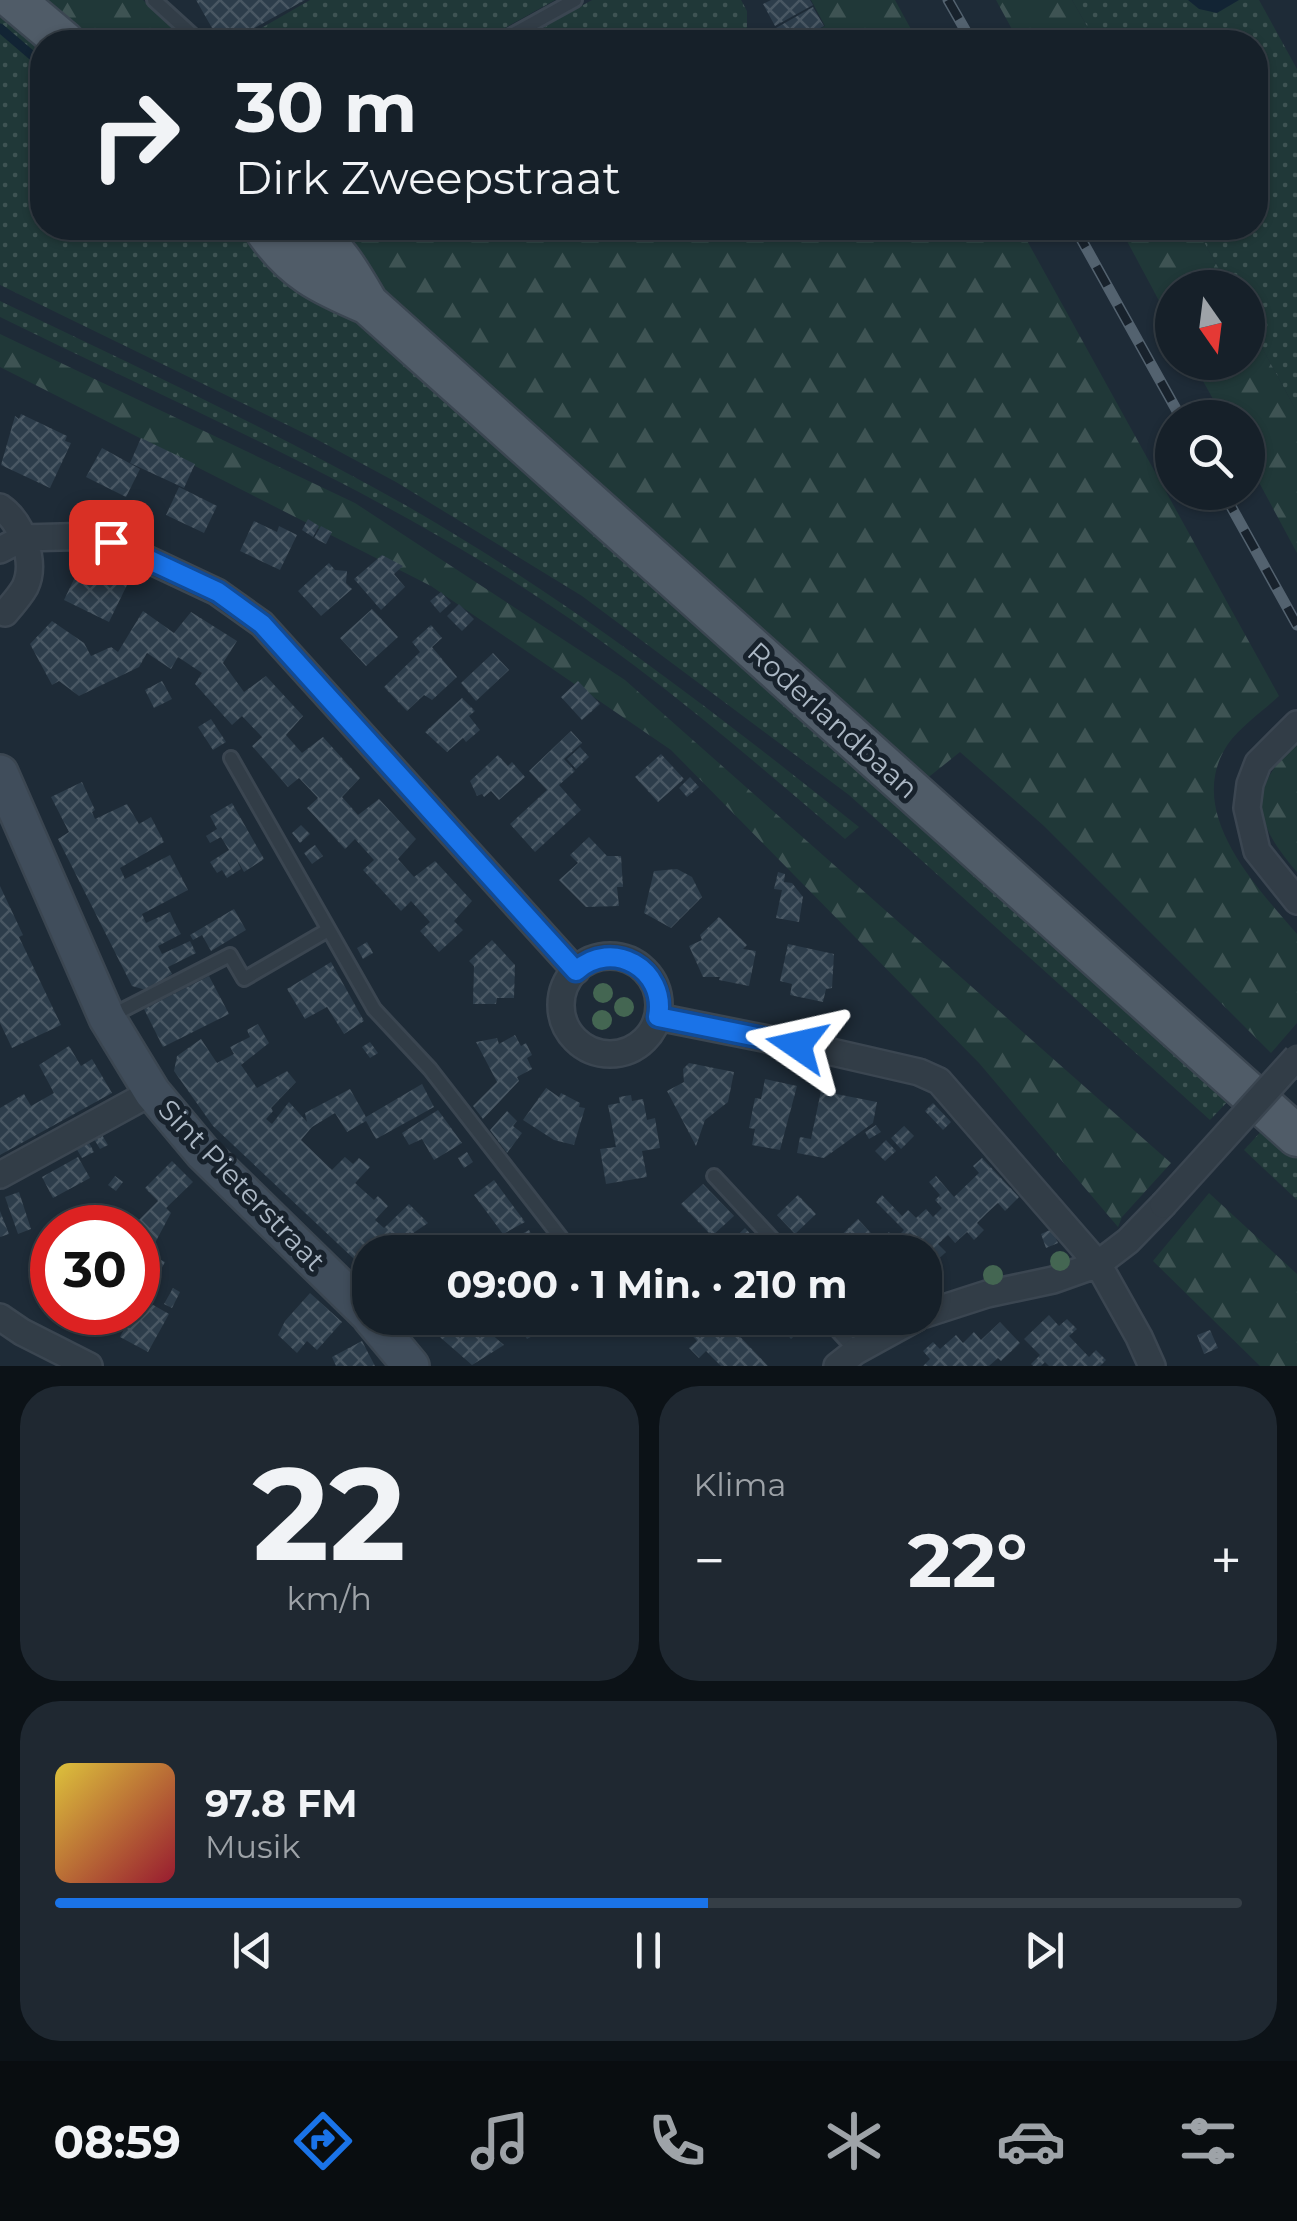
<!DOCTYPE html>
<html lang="de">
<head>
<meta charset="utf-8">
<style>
  :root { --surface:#162029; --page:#1f2831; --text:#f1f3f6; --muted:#9ea3a8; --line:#353e46; --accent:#1a73e8 }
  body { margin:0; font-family:Montserrat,sans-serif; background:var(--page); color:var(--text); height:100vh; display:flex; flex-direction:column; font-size:38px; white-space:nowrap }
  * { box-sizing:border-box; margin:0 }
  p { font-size:32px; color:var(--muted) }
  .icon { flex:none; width:55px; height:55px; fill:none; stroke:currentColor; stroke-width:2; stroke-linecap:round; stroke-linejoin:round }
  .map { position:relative; height:1366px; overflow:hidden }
  .panel { display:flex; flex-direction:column; gap:20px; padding:20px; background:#0c1217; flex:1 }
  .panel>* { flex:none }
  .hud { position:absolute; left:30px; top:30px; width:1238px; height:210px; border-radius:40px; box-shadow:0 2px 8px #0004,0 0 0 2px var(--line); background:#162029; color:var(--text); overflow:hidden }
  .needle { width:65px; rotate:166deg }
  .fabs { position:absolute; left:1155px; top:270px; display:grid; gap:20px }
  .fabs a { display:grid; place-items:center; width:110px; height:110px; border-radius:50%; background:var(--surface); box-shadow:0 2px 8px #0004,0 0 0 2px var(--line); font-size:50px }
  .speed { position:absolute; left:30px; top:1205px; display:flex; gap:20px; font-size:50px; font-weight:700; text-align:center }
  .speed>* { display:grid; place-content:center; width:130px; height:130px; border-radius:50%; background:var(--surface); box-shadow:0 2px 8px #0004,0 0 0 2px var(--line); line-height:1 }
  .speed .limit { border:15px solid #d22; background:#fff; color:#111 }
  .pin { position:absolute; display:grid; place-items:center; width:85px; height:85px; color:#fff; margin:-42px; border-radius:20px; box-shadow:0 5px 15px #0006 }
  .me { position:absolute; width:110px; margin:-55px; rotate:281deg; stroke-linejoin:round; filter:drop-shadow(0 0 8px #0008) }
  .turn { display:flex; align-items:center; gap:35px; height:210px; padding:0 40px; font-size:45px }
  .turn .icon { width:130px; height:130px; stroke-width:2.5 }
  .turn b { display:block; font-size:70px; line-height:85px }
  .big { font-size:75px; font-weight:700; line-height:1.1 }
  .panel .widget { flex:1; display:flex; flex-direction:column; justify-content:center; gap:15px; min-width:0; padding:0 35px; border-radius:40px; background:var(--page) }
  .panel .dial { align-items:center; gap:0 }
  .dial b { font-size:130px; line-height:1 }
  .song { display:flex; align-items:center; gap:30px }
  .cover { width:120px; height:120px; border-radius:15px; background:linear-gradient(135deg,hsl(50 70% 55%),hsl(350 70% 35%)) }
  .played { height:10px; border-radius:5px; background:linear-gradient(90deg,var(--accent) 55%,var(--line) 55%) }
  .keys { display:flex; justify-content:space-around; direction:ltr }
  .heat { display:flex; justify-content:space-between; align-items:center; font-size:55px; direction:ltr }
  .panel .tiles { flex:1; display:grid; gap:20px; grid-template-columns:1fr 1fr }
  .widget:last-child { grid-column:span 2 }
  .trip { position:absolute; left:352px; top:1235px; width:590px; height:100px; border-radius:40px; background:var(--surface); box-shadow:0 2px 8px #0004,0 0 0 2px var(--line); font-weight:700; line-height:100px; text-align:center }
  .tab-bar { display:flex; height:160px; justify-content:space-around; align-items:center; background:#090d10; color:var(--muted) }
  .tab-bar .icon { width:70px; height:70px }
  .tab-bar .current { color:var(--accent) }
  .tab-bar b { font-size:45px; color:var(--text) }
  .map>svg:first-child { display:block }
  .grass { fill:url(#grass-dots) }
  .forest { fill:url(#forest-firs) }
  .water { fill:url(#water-ripples) }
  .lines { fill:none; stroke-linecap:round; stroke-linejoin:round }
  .stream { stroke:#122434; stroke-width:9 }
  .building { fill:url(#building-cross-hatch) }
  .lane-casing { stroke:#3b4651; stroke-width:18 }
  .street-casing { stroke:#3b4651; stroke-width:30 }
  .secondary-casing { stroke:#3b4651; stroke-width:40 }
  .primary-casing { stroke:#3b4651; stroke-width:45 }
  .lane { stroke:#323d47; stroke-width:12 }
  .street { stroke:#323d47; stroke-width:25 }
  .secondary { stroke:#404d5b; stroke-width:35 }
  .primary { stroke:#505c68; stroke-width:40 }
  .rail-casing { stroke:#53626f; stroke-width:11 }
  .rail { stroke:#18222c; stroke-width:8; stroke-dasharray:22; stroke-linecap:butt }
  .street-bridge-casing { stroke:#3b4651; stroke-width:30; stroke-linecap:butt }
  .street-bridge { stroke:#323d47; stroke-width:25 }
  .tree { fill:#446652 }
  .route-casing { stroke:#114b97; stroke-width:25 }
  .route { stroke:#1a73e8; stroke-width:18 }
  .labels { text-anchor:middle; stroke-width:10; stroke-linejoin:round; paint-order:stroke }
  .street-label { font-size:28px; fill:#acb8c5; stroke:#18222c }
</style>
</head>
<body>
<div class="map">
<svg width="1297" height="1366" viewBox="0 0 1297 1366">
  <defs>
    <pattern id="grass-dots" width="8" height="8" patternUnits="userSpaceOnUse" patternTransform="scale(2.5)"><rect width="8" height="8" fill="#203838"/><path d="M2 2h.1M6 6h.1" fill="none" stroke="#3e5353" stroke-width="1.8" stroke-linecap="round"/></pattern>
    <pattern id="forest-firs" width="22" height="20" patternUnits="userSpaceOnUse" patternTransform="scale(2.5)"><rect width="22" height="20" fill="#203838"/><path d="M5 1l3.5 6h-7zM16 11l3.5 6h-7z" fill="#3e5353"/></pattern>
    <pattern id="water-ripples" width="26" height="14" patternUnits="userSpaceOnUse" patternTransform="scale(2.5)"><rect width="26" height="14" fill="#122434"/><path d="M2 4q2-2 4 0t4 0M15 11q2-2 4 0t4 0" fill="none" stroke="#324250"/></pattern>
    <pattern id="building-cross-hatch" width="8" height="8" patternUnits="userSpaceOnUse" patternTransform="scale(2.5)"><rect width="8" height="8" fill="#2d3d4b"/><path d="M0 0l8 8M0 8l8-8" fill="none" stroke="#495763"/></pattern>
  </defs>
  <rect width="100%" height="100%" fill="#1e2b37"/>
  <path class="grass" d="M310,0H555L480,42H237Z
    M592,0H741L747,11V28L733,42H518Z
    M1072,0H1259L1297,69V412L1248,322V288L1229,287L1196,228H1255V42H1096Z
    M0,9L42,45V228H250L344,305L1231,1098L1210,1120L849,795L582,596L396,482L316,439L0,285Z
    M0,301C137,367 275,431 407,506C567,598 715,712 859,827L845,839C729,739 611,639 479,560C326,467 160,396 0,317Z
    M1265,1127L1297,1157V1200L1244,1150Z"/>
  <path class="forest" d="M42,0H143L187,42H92Z
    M811,0H895L918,42H796L825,26Z
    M996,0H1072L1096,42H1019Z
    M325,228H453L457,233L467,228H1020L1279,696C1263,711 1241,726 1228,744C1183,811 1256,886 1297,934V1023L1271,1053L1044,826L960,752L925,780L508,401L380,291Z
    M1120,228H1196L1229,287L1172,288V325Z
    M1248,322L1297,412V553L1248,462V418L1223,417L1193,363L1248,362Z
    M0,334L355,503L625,680L1171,1163L1122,1217L1118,1227L979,1063L671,750L431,586L0,367Z
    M1297,740V872C1252,820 1248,791 1297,740Z
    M1209,1193L1297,1274V1366H1260L1153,1261Z"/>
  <path class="water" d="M1188,0H1239L1217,13L1199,9Z"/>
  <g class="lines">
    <path class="stream" d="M0,28L42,64"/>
  </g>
  <path class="building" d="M196,0H305L229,42H220Z
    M771,0H810L813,5L775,26L763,4Z
    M813,7L824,26L794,42H785L776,28Z
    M21,414L67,436L65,441L71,443L50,488L1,465L15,416L19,419Z
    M141,438L195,464L184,488L130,463Z
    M102,448L140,469L126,497L86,477Z
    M179,487L217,506L204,533L166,515Z
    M308,519L319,526L313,537L302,530Z
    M254,521L277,532L279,526L297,535L280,570L240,551Z
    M321,526L332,532L326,544L314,538Z
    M382,555L403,566L394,574L405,587L381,610L354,579Z
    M329,563L335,570L347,571L346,583L352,589L321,616L298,591Z
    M93,568L127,585L109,622L64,600L76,575Z
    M441,592L451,603L440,613L430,601Z
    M459,604L474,619L462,631L447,616Z
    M372,609L398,637L366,666L340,638Z
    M143,611L174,633L191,612L237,641L223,663L244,692L266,676L303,716L286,735L302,753L323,737L360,778L342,797L358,815L379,799L416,839L398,859L414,877L435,861L472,901L454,921L463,930L439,952L420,931L430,922L411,901L401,911L363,870L374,860L355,839L345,849L307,808L318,798L299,778L288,787L252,746L262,737L242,716L232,725L195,684L202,673L178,657L171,669L147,653L139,667L79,696L59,681L52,685L30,644L52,621L84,643L91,656L111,647L118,652Z
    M431,625L442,638L432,647L457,677L432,700L424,695L407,711L384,687L420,652L412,642Z
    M493,653L509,670L476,701L461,683Z
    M162,681L172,699L154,708L145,690Z
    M578,681L600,704L582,720L561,697Z
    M462,698L475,711L469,716L480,730L466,742L463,738L447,752L425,732Z
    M211,719L226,742L213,750L198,727Z
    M571,731L582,743L564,759L575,771L559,785L581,810L535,852L510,824L547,790L529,771Z
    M580,747L589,757L576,769L567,759Z
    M661,754L684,779L658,802L635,777Z
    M498,755L508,766L512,762L525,777L499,800L491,791L484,797L482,794L477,796L470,781Z
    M690,777L699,787L687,797L679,788Z
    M82,782L95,810L92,812L95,819L127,804L139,824L151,817L164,842L120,868L125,879L170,855L188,890L142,914L146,923L170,912L175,923L181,934L158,946L162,954L190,941L196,953L168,967L172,974L146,990L132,986L58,839L69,832L51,797Z
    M232,803L264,859L244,872L236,858L241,869L227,878L222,870L217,873L210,862L229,850L221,837L210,843L206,836L217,829L210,816Z
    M301,825L310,834L300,843L292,833Z
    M589,837L607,856H621L623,887H617L619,906L586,907L559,880L578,863L570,855Z
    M315,845L323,856L312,864L304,853Z
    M677,869L692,877L702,897L671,928L644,913L654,871Z
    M778,872L785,874L784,882L792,883L803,897L799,922L776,918L782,890L774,889Z
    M0,886L23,935L19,937L61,1025L12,1048L0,1023Z
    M234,909L246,930L211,951L202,935L193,940L190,935Z
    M719,917L747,945L743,949L756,951L749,986L719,980L720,977H703L689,946L702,940L700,935Z
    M492,940L515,965L514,998H497L496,1004H473L474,966L469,961Z
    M367,942L373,953L363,959L357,948Z
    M788,944L834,954L832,988L826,989L823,1002L790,995L792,984L780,981Z
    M331,962L364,1021L344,1034L327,1007L305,1019L287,989Z
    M209,976L229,1014L163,1047L144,1009Z
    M258,1024L269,1043L241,1065L257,1088L287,1071L296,1082L271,1108L273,1111L266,1119L272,1124L289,1102L307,1122L305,1113L350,1089L366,1117L422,1084L434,1107L376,1139L366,1121L347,1132L335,1113L312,1127L301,1140L332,1170L345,1157L353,1164L359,1158L370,1167L355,1183L374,1200L378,1196L388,1206L375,1220L384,1228L409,1204L428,1223L400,1242L411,1252H370V1274L213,1126L174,1071L177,1056L201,1039L217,1063L234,1054L230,1047L250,1037L247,1030Z
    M515,1035L521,1046L526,1043L532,1055L527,1058L532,1069L517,1077L519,1081L483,1119L473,1106L497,1082L476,1042L497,1038L499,1044Z
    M370,1042L378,1053L370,1058L362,1047Z
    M69,1046L81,1066L92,1059L112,1093L0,1155V1108L24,1094L31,1106L54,1093L39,1065Z
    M689,1063L734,1072L728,1102L705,1120L696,1146L667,1091L684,1082L683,1069Z
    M765,1079L797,1086L780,1150L752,1145L755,1129L749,1128L755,1098L761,1099Z
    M546,1088L559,1097L561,1093L580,1103L579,1107L585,1108L574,1145L554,1140L523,1120Z
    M821,1091L877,1102L873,1123L824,1158L797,1153L800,1137L811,1139Z
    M631,1095L632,1101L643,1099L647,1120L655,1118L660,1148L642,1151L647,1177L606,1184L600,1149L616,1147L608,1105L620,1103L619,1097Z
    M933,1103L951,1122L943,1130L925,1111Z
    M438,1110L462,1143L434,1160L422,1139L409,1145L402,1133Z
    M507,1111L517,1121L513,1126L522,1133L507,1153L490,1130Z
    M876,1125L881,1132L869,1139L865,1132Z
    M904,1126L914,1136L901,1149L891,1138Z
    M102,1135L108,1145L100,1149L94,1139Z
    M886,1140L896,1151L885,1161L875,1151Z
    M88,1141L94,1152L82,1158L76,1148Z
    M467,1152L473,1162L464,1168L458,1158Z
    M78,1157L90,1178L53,1198L42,1177Z
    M982,1158L1019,1197L1005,1211L998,1203L987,1213L977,1223L984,1230L974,1240L967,1232L955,1243L948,1235L938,1244L946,1252L935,1262L928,1254L925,1257V1252H829L826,1250L858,1219L879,1242L889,1232L895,1239L904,1230L876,1202L882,1195L902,1216L908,1210L916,1218L926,1209L933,1217L942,1208L935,1200L940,1195L929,1182L936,1176L954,1197L979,1173L973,1166Z
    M172,1161L193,1182L166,1208L171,1213L149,1254L165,1262L146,1297L138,1293V1275L147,1258L138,1253V1228H131L158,1201L145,1188Z
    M115,1176L123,1182L116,1191L108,1185Z
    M494,1180L525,1222L503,1234L474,1195Z
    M703,1184L734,1216L712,1236L681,1204Z
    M19,1192L31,1229L18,1234L5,1197Z
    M798,1195L816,1214L795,1234L777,1215Z
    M83,1208L92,1216L83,1226L74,1217Z
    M0,1211L9,1234L0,1237Z
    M745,1228L763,1247L757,1252H728L724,1248Z
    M1052,1229L1058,1243L1046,1248L1041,1234Z
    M529,1230L540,1252H511L506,1242Z
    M173,1288L180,1292L172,1308L164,1304Z
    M310,1293L342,1322L317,1350L307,1341L297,1353L278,1335L285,1321Z
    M141,1298L169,1314L148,1352L120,1337L133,1312H138Z
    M78,1312H109L101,1329L76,1317Z
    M1049,1315L1059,1326L1067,1319L1077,1329L1069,1336L1089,1357L1096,1350L1106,1360L1100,1366H1049L1045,1362L1041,1366H1033L1031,1364L1040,1355L1024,1339Z
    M418,1318H474L484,1326L487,1322L495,1329L491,1334L504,1345L472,1365Z
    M535,1318H556L558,1322L527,1339L519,1326Z
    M660,1318H731L726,1322L768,1366H721L706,1351L699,1358L689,1348L697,1341L677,1319L669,1327Z
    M772,1318H813L791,1339Z
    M1000,1322L1020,1343L1001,1361L998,1358L989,1366H923L930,1359L923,1351L933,1342L940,1349L956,1335L963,1343L974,1332L981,1340Z
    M1210,1330L1218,1348L1204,1354L1197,1335Z
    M362,1341L375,1366H336L332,1357Z"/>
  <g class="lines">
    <g class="lane-casing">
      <path id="lane" d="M154,0L200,42
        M499,42L575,0
        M231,758L374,1009L430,1069L572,1252
        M109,1017L230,955L244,979L328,930
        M714,1176L778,1245L780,1252
        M826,1318L856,1351"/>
    </g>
    <g class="street-casing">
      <path id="street" d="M0,507C22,522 37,562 25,587C20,596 12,605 5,613
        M0,550L23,538L98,536L217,592L262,624L576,971
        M1297,724L1258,763L1250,784L1247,808L1257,851L1297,901
        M561 1005a49 49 0 1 1 98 0a49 49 0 1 1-98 0Z
        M658,1017L832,1052L919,1072L939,1081L1098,1264L1139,1337L1152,1366
        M0,1175L152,1092
        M925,1314L987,1294L1053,1280L1098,1264L1128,1241L1163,1205
        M0,1317L22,1332L89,1366
        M837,1366L856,1351L916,1318"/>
    </g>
    <g class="secondary-casing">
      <path id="secondary" d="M0,773L107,1018L152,1092L203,1153L370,1316
        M371,1318L411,1366"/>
    </g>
    <g class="primary-casing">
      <path id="primary" d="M14,0L64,42
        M264,228C293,271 321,284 368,304L1297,1136
        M309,228C336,248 351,275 368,304"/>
    </g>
    <use href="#lane" class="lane"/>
    <use href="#street" class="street"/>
    <use href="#secondary" class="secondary"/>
    <use href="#primary" class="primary"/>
    <g class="rail-casing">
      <path id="rail" d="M948,0L972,42
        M1075,228L1181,418
        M1223,492L1297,625"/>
    </g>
    <use href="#rail" class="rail"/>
    <g class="street-bridge-casing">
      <path id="street-bridge" d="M1163,1205L1297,1057"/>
    </g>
    <use href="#street-bridge" class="street-bridge"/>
  </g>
  <g class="tree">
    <circle cx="603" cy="993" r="10"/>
    <circle cx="624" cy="1007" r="10"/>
    <circle cx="602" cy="1020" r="10"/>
    <circle cx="1060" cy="1261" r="10"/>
    <circle cx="993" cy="1275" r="10"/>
  </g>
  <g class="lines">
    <g class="route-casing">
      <path id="route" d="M111,542L218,592L262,624L576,971C612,938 667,969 658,1017L797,1045"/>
    </g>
    <use href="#route" class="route"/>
  </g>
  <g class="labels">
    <g class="street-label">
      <text transform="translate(833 720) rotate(42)" y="10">Roderlandbaan</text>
      <text transform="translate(242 1185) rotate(46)" y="10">Sint Pieterstraat</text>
    </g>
  </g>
</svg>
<div class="fabs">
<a><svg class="needle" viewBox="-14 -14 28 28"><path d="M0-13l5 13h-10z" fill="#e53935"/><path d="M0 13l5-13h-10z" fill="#9ea3a8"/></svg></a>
<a><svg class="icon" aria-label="search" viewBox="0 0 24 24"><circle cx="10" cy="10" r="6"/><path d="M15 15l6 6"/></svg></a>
</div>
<div class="speed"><div class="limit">30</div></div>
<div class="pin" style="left:111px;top:542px;background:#d93025"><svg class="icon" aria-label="arrive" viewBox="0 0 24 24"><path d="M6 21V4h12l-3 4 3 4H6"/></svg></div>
<svg class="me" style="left:797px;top:1045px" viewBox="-20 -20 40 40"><path d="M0-17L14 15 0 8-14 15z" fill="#1a73e8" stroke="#fff" stroke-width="4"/></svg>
<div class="trip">09:00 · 1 Min. · 210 m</div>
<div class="hud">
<div class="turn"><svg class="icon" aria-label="right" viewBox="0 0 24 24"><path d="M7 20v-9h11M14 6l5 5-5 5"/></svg><div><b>30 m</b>Dirk Zweepstraat</div></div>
</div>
</div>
<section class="panel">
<div class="tiles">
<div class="widget dial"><b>22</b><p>km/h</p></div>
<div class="widget"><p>Klima</p>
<div class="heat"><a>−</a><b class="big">22°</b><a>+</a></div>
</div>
<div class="widget">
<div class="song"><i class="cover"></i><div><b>97.8 FM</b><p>Musik</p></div></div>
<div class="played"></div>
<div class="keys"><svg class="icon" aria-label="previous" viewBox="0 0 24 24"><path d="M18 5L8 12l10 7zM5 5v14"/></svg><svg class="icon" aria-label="pause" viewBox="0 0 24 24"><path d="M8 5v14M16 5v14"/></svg><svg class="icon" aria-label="next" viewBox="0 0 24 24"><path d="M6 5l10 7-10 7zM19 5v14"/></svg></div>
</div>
</div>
</section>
<nav class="tab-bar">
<b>08:59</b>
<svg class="icon current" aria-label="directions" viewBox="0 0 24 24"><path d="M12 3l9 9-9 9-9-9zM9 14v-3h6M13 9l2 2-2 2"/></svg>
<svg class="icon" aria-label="music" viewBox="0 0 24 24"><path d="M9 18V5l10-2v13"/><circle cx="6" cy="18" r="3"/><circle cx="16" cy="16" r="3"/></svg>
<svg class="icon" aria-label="phone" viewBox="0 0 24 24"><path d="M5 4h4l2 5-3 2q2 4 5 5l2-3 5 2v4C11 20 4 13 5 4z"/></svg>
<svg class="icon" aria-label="climate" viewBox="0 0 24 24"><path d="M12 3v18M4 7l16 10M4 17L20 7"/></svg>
<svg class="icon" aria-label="car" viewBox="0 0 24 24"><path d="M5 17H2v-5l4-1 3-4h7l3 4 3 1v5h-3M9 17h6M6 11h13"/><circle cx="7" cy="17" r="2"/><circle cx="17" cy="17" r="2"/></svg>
<svg class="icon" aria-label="filters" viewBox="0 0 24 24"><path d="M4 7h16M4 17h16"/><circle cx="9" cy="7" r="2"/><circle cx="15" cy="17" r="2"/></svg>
</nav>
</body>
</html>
